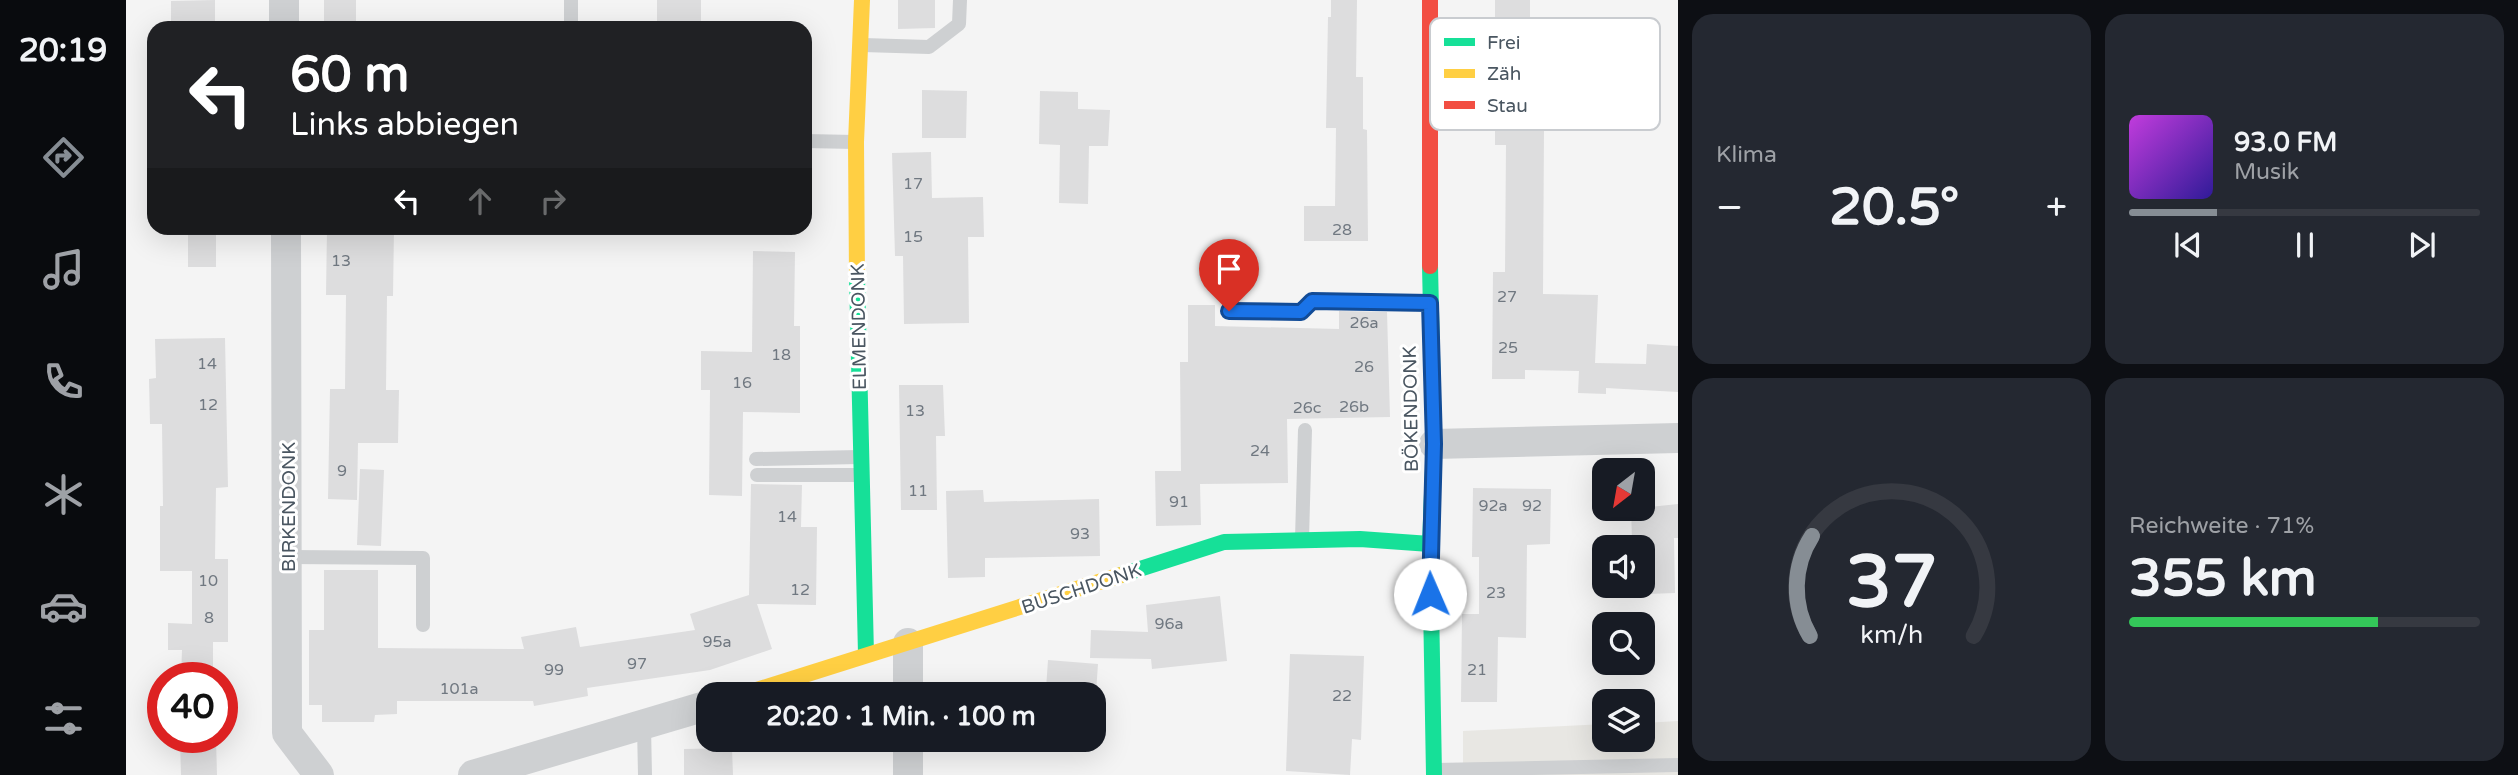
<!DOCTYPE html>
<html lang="de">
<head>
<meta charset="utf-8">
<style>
  :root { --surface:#171b24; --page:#242831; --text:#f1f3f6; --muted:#9ea1a6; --line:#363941; --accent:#868d94 }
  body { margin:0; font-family:"Varela Round",sans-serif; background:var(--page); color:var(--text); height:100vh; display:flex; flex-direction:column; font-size:26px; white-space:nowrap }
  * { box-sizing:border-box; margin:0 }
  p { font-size:23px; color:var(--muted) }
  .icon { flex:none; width:38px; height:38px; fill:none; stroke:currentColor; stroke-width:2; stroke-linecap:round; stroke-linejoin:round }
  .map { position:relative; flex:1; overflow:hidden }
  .side { display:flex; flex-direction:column; gap:14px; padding:14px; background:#0d0f14; width:840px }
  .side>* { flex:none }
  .top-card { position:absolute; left:21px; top:21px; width:665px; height:214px; border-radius:21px; box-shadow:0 7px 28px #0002; background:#202124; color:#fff; overflow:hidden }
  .needle { width:46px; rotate:211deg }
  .fabs { position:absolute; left:1466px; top:458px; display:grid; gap:14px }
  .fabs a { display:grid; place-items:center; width:63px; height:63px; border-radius:14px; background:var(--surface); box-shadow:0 7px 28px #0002; font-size:35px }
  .speed { position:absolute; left:21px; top:662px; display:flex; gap:14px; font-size:35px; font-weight:700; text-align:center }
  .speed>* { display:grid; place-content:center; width:91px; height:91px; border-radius:50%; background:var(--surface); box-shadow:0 7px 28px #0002; line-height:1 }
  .speed .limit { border:10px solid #d22; background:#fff; color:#111 }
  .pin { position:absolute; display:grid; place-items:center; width:60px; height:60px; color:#fff; margin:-72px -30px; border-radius:50% 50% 50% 0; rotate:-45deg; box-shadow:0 0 7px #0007 }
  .pin .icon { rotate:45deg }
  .me { position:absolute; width:77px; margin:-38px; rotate:359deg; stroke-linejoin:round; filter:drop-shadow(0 0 5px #0008) }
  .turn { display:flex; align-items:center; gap:24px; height:147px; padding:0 28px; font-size:32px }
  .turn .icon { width:91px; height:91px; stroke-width:2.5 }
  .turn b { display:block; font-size:49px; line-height:60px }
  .lanes { display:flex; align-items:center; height:66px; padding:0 28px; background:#0003; justify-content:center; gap:35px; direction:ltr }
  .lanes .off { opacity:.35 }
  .big { font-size:52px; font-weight:700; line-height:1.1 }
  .side .tile { flex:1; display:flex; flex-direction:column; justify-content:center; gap:10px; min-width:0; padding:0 24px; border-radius:21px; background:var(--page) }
  .side .dial { align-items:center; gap:0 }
  .dial svg { height:182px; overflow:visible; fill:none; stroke:var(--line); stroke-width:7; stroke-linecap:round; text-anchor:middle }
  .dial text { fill:var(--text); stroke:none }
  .song { display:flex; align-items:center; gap:21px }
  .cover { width:84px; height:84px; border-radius:10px; background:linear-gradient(135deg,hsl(290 70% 55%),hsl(250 70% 35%)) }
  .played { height:7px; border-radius:4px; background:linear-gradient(90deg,var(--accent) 25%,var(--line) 25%) }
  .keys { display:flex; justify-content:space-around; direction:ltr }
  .heat { display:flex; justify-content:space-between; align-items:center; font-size:38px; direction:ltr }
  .charge { height:10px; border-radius:5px; background:linear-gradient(90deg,#34c759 71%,var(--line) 0) }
  .side .tiles { flex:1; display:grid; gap:14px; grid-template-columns:repeat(2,1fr) }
  .trip { position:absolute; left:570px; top:682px; width:410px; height:70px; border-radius:21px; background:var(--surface); box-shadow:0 7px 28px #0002; font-weight:700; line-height:70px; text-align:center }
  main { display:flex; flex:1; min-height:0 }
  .dock { display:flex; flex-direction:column; width:126px; justify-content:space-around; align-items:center; background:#090b0e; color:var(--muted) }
  .dock .icon { width:49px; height:49px }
  .dock .current { color:var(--accent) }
  .dock b { font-size:32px; color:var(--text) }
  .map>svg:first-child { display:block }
  .commercial { fill:#e8e7e3 }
  .building { fill:#ddddde }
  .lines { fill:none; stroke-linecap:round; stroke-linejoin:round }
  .lane { stroke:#ced0d2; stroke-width:14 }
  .street { stroke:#ced0d2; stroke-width:30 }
  .fast { stroke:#16e098; stroke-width:16 }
  .slow { stroke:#ffcf43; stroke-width:16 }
  .jam { stroke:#f24e42; stroke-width:16 }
  .route-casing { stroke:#114b97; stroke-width:18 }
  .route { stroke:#1a73e8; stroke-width:12 }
  .labels { text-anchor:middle; stroke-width:6; stroke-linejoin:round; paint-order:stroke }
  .number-label { font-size:16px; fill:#707881 }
  .street-label { font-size:19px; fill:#4a5661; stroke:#fff }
  .key { fill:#fff; stroke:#c9ccd0; stroke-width:2 }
  .key-label { font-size:19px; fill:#4a5661 }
</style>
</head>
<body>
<main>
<nav class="dock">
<b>20:19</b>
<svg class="icon current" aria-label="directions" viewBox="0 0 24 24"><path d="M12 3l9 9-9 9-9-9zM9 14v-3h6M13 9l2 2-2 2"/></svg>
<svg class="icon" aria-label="music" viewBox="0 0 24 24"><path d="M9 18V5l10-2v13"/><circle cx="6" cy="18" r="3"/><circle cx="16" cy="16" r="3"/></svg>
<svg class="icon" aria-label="phone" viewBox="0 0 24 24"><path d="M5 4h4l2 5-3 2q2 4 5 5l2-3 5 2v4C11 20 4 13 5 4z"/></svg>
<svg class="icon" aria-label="climate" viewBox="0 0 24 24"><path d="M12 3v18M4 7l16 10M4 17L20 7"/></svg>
<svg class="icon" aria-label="car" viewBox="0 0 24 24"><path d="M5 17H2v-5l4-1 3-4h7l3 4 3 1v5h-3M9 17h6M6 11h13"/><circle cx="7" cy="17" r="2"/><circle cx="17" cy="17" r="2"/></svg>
<svg class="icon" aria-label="filters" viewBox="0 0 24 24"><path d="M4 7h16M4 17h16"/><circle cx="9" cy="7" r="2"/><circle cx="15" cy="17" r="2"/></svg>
</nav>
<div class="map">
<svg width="1552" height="775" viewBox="0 0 1552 775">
  <rect width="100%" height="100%" fill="#f4f4f4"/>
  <path class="commercial" d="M1552,721V775H1337V731L1479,724V740H1517V723Z"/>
  <path class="building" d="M89,0V26L45,27V1Z
    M198,0H230V28H198Z
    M531,0H575V28H531Z
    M772,0H809V28L772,29Z
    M1205,0H1231L1230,77H1237V129L1241,130L1242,241H1178V206H1209L1210,128H1200L1202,17H1205Z
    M1369,0H1404V65H1432L1433,129H1418L1417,294L1472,295L1469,363L1520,364L1521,344L1552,346V392L1480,388V394L1452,393L1453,371L1399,370V379H1366L1367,272H1379L1380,145H1369Z
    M796,90L841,91L840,138H796Z
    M914,91L952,92V109L984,110L982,146H963L962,204L933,203L934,145L913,144Z
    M805,152L806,198L857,197L858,237H842L843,323L778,324L777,256H769L766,153Z
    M62,228H90V267H62Z
    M201,228H268L267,296H261L260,390H273L272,443H232L231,500L202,499L204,389H219L220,295H200Z
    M627,251L669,252L668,326H674V413L617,412L616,496L583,495L584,390H575V351L626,352Z
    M1062,305H1089V326L1213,329V311L1261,312L1264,417L1161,419L1162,483L1074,484L1075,525L1030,526L1029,471H1055L1054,362H1062Z
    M99,338L102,487L90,488L89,559H102V642H87V677H55L56,650H42V623L66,624V571H34V506H37L36,424H24L23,379L30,378L29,339Z
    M773,385H817L819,436H810L811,510H775Z
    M234,469L258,470L255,546L231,545Z
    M625,484L676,485L675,527H691L690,605L631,604L646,649L584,670L461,688L462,696L408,706L407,701H271V714L249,715L248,722H196V705H183V630H198V570H252V648L398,649L395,637L450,627L454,647L569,630L564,614L623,595Z
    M1347,488L1425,489L1424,544L1401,545L1400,638L1372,637L1371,702H1335L1336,614H1353V557H1346Z
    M857,490L858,502L973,499L974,556L859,558V577L822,578L820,491Z
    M1552,504V538H1548L1549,593L1522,594V539L1506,540L1505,509Z
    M1094,596L1101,661L1026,669L1025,659L964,658L965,630L1022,632L1020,605Z
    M1164,654L1238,656L1235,740L1226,739L1224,775L1160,771Z
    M922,660L972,664L970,693L920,689Z
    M90,738L91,775H55L54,739Z
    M606,748L607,775H558V749Z"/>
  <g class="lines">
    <path class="lane" d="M445,28V0
      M737,45L803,47L833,24L834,0
      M679,141L729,142
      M1103,311L1175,312L1186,301L1303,303
      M630,459L733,457
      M631,475H733
      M1176,539L1179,430
      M163,557L297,558V625
      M518,726L519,775
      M1309,770L1552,765"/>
    <path class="street" d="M158,0V28
      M160,228L161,733L193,775
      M1308,444L1552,438
      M782,643V695
      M782,740V775
      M347,775L583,705"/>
    <path class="fast" d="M1304,266L1308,444L1304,544L1308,775
      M731,277L740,654
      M995,575L1098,542L1234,539L1304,544"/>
    <path class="slow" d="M731,277L730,142L736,0
      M615,695L995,575"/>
    <path class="jam" d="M1304,0V266"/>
  </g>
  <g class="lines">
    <g class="route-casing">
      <path id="route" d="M1103,311L1175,312L1186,301L1304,303L1308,444L1304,594"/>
    </g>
    <use href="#route" class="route"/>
  </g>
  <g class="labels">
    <g class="number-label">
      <text x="787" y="189">17</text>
      <text x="1216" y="235">28</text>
      <text x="787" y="242">15</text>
      <text x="215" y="266">13</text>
      <text x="1381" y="302">27</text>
      <text x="1238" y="328">26a</text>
      <text x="1382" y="353">25</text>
      <text x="655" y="360">18</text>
      <text x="81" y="369">14</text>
      <text x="1238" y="372">26</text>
      <text x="616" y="388">16</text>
      <text x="82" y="410">12</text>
      <text x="1228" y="412">26b</text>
      <text x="1181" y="413">26c</text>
      <text x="789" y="416">13</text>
      <text x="1134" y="456">24</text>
      <text x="216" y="476">9</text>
      <text x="792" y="496">11</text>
      <text x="1053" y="507">91</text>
      <text x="1367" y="511">92a</text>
      <text x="1406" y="511">92</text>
      <text x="661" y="522">14</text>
      <text x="954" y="539">93</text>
      <text x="82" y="586">10</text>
      <text x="674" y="595">12</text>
      <text x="1370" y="598">23</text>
      <text x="83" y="623">8</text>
      <text x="1043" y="629">96a</text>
      <text x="591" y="647">95a</text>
      <text x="511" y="669">97</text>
      <text x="428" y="675">99</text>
      <text x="1351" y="675">21</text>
      <text x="333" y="694">101a</text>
      <text x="1216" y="701">22</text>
    </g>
    <g class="street-label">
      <text transform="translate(732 327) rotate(-91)" y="7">ELMENDONK</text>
      <text transform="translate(1284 409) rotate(-91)" y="7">BÖKENDONK</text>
      <text transform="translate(162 507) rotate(-90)" y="7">BIRKENDONK</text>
      <text transform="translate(955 588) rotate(-18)" y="7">BUSCHDONK</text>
    </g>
  </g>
  <rect x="1304" y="18" width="230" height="112" rx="10" class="key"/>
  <rect x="1318" y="38" width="31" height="8" fill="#16e098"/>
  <rect x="1318" y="69" width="31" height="9" fill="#ffcf43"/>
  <rect x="1318" y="101" width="31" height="8" fill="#f24e42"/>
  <g class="key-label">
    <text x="1361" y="49">Frei</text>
    <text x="1361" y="80">Zäh</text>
    <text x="1361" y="112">Stau</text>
  </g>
</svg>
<div class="fabs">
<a><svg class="needle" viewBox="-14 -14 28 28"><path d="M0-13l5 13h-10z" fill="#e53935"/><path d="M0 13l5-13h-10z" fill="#9ea1a6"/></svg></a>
<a><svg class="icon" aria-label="sound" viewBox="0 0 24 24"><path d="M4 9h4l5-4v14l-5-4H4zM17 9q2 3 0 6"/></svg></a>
<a><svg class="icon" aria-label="search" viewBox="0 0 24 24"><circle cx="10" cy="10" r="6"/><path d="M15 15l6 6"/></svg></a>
<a><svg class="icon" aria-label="layers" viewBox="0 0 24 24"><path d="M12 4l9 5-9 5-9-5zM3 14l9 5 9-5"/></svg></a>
</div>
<div class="speed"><div class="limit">40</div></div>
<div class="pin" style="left:1103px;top:311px;background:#d93025"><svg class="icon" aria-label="arrive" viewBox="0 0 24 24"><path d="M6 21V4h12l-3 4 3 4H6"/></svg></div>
<svg class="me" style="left:1304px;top:594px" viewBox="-20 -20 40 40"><circle r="19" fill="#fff"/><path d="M0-13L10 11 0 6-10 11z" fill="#1a73e8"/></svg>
<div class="trip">20:20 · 1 Min. · 100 m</div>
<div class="top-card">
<div class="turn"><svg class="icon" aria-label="left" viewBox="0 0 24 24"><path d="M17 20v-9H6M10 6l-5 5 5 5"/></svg><div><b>60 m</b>Links abbiegen</div></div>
<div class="lanes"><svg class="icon" aria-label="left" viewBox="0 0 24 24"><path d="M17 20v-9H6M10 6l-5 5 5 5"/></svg><svg class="icon off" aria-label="ahead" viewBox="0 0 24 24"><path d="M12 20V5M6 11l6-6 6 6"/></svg><svg class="icon off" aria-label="right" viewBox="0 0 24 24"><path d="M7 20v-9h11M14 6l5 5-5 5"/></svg></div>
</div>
</div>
<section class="side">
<div class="tiles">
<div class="tile"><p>Klima</p>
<div class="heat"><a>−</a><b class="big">20.5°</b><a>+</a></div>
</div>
<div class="tile">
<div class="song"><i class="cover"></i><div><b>93.0 FM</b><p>Musik</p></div></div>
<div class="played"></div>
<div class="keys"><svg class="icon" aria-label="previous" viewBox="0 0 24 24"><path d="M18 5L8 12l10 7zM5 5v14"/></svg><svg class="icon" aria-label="pause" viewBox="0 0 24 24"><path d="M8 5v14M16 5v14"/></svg><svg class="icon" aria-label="next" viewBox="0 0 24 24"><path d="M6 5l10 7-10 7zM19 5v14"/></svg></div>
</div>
<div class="tile dial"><svg viewBox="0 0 100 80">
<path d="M14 69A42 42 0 1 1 86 69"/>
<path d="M14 69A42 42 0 0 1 15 25" stroke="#868d94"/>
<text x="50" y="56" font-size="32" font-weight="700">37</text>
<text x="50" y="72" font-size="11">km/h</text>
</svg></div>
<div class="tile"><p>Reichweite · 71%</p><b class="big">355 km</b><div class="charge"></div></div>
</div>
</section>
</main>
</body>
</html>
